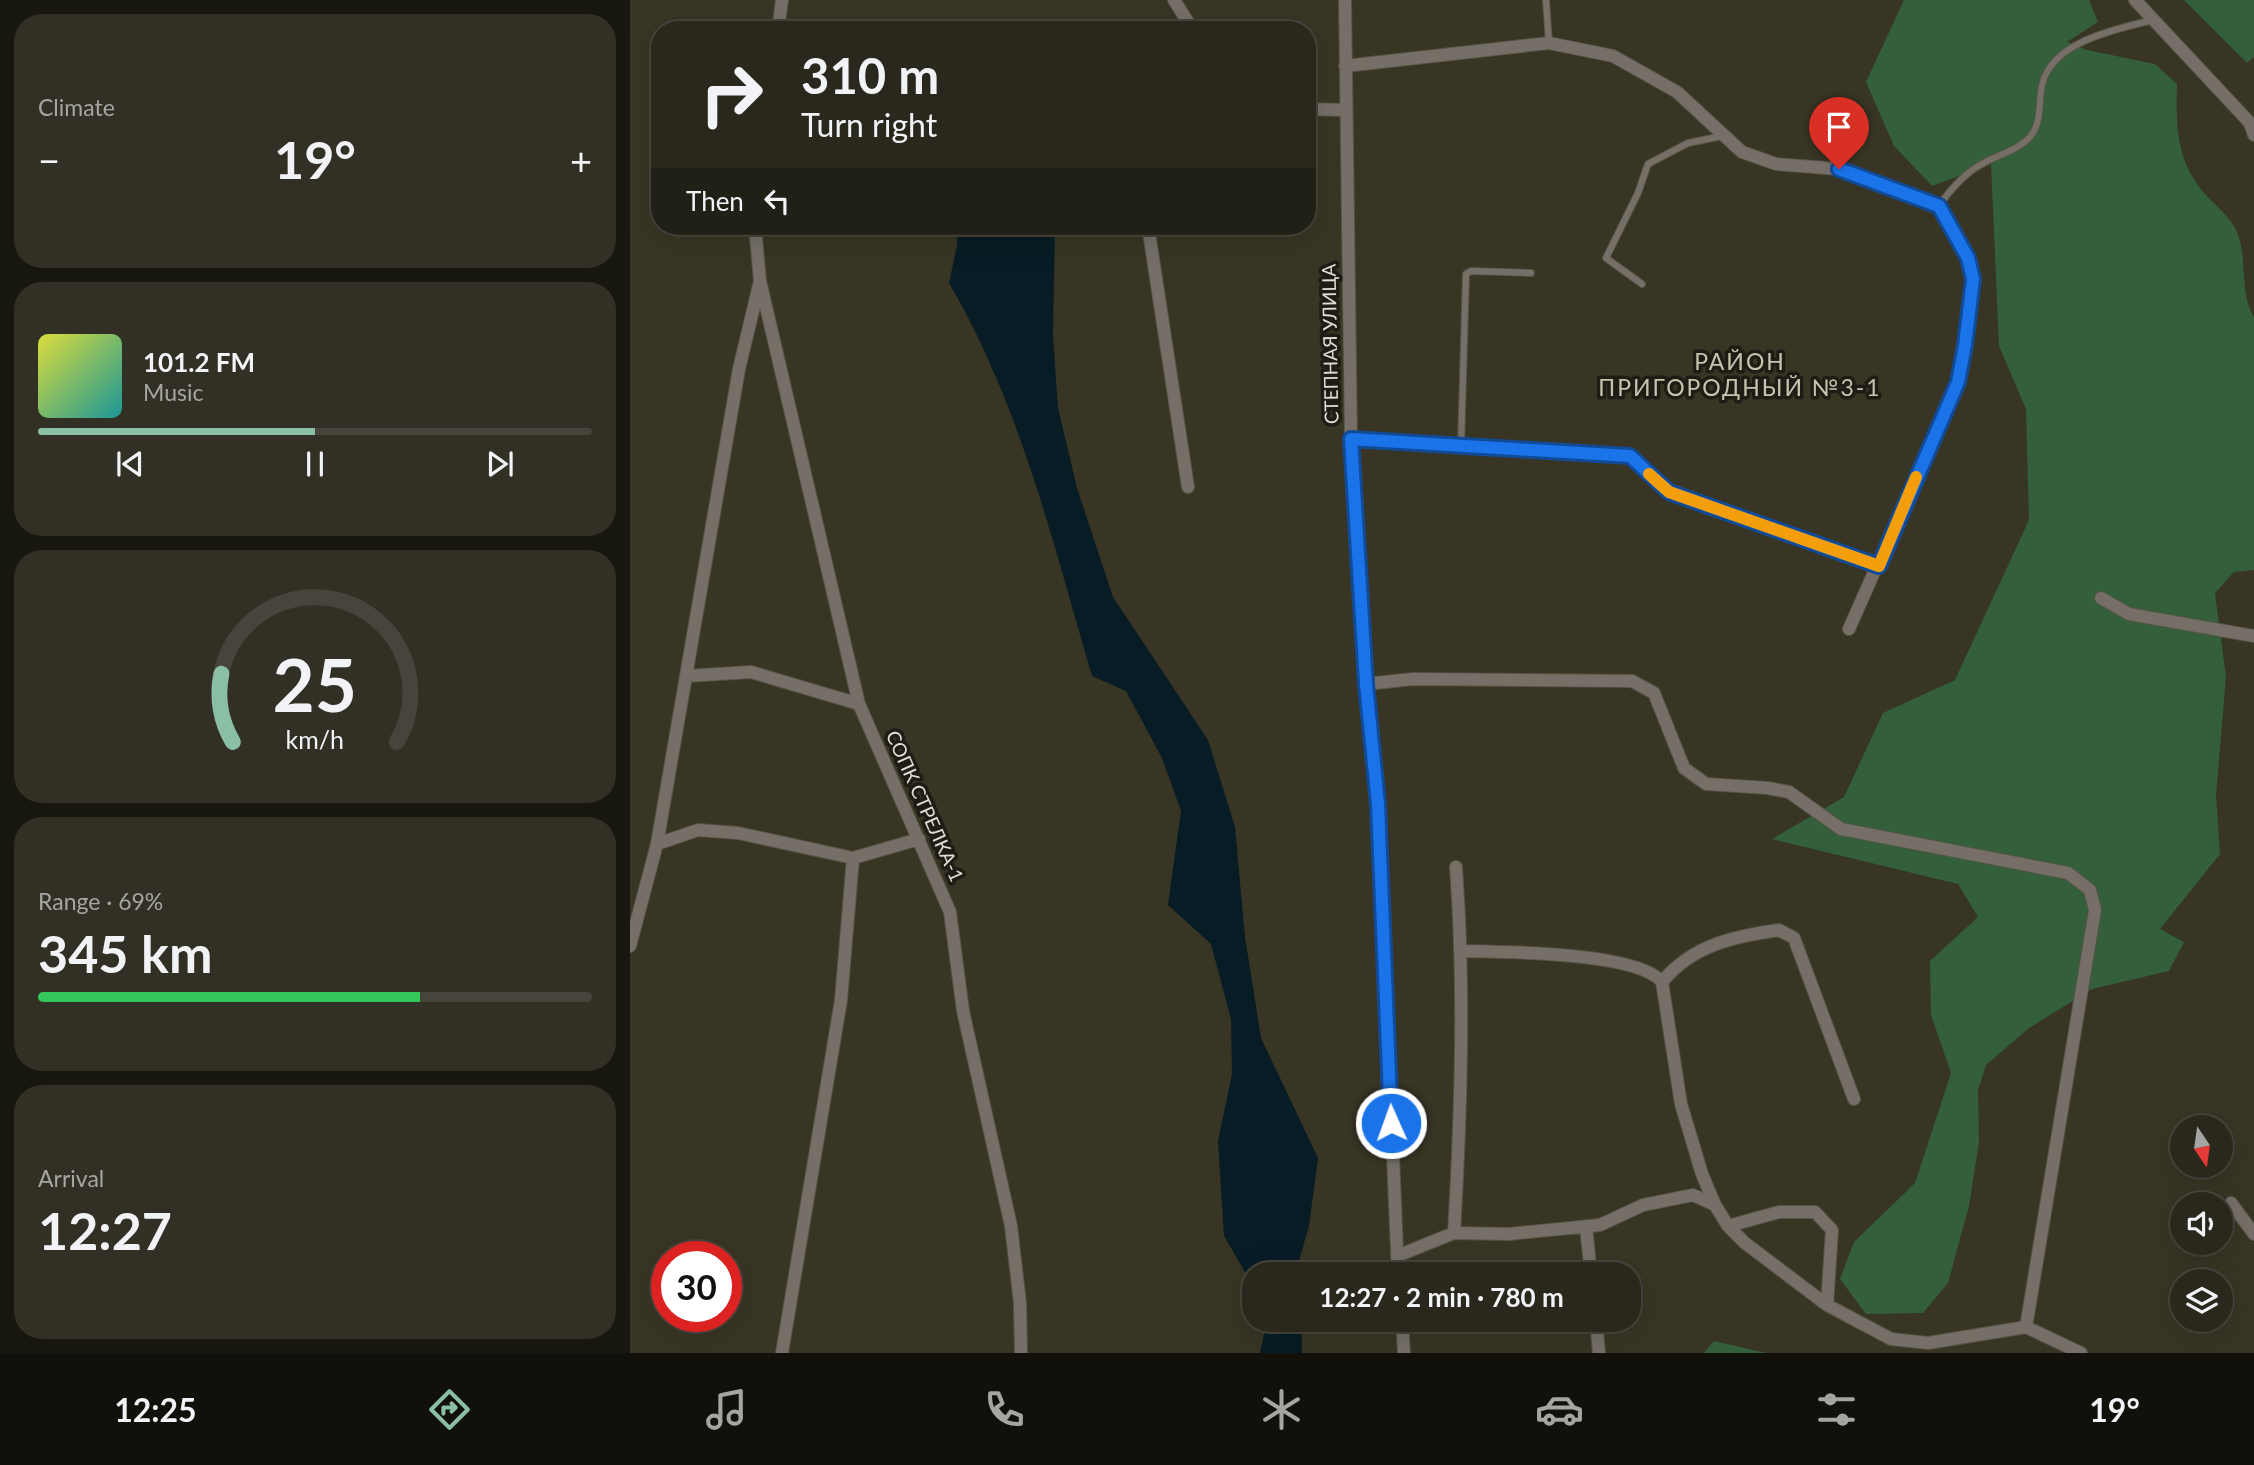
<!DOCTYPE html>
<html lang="en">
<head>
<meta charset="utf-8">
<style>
  :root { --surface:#2a281c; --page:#323025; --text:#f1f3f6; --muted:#a5a6a3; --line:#46443b; --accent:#8abfa5 }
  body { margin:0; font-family:Lato,sans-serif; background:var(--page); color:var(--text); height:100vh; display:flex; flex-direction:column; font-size:26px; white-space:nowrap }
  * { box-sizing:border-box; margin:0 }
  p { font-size:23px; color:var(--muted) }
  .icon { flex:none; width:38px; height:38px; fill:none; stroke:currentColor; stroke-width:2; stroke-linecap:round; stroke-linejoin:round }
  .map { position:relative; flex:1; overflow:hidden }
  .side { display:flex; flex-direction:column; gap:14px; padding:14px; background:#17160f; width:630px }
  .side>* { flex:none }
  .hud { position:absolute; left:21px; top:21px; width:665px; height:214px; border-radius:28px; box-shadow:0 7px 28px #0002,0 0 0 2px var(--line); background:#2a281c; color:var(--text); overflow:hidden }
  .needle { width:46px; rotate:167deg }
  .buttons { position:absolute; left:1540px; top:1115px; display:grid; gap:14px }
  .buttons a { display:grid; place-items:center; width:63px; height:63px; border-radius:50%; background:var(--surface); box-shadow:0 7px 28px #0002,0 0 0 2px var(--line); font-size:35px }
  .speed { position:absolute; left:21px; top:1241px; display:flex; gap:14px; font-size:35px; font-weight:700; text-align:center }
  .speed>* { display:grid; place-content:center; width:91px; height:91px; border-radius:50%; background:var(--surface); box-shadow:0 7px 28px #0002,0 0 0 2px var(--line); line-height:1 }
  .speed .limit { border:10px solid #d22; background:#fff; color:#111 }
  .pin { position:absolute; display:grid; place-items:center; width:60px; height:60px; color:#fff; margin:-72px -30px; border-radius:50% 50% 50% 0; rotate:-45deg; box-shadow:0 0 7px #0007 }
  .pin .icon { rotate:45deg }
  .me { position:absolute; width:77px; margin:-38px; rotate:358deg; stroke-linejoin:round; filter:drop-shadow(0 0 5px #0008) }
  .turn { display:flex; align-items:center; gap:24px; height:147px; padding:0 35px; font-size:32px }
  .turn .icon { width:91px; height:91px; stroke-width:2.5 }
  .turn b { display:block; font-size:49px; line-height:60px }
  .then { display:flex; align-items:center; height:66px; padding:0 35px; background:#0003; gap:14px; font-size:26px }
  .big { font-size:52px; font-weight:700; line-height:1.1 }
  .side .card { flex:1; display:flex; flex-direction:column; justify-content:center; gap:10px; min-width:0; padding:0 24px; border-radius:28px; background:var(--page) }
  .side .dial { align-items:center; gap:0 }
  .dial svg { height:182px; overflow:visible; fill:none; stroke:var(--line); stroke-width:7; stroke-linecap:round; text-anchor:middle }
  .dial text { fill:var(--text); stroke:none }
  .song { display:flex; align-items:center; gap:21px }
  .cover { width:84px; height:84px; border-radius:10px; background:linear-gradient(135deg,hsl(60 70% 55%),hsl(180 70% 35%)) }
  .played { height:7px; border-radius:4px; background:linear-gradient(90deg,var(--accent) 50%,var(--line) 50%) }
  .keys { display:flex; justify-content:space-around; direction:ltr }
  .heat { display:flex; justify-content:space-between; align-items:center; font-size:38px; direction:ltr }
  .charge { height:10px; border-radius:5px; background:linear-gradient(90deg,#34c759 69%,var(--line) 0) }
  .trip { position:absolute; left:612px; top:1262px; width:399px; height:70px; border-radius:28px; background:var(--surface); box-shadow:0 7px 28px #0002,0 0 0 2px var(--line); font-weight:700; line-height:70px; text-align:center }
  .menu { display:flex; height:112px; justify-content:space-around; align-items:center; background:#11100b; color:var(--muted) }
  .menu .icon { width:49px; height:49px }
  .menu .active { color:var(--accent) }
  .menu b { font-size:32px; color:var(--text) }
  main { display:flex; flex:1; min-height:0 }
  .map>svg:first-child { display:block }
  .green { fill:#335f3b }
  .water { fill:#071c24 }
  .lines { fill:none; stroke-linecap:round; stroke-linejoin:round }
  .service-casing { stroke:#565445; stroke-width:8 }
  .minor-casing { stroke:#565445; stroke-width:14 }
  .service { stroke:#756f68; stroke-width:6 }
  .minor { stroke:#756f68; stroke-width:12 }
  .route-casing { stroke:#114b97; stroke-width:18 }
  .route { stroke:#1a73e8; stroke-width:12 }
  .slow { stroke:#f59e0b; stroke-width:12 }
  .labels { text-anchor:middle; stroke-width:7; stroke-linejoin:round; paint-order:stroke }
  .street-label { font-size:19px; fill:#e1dfd5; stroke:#1e1c15 }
  .quarter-label { font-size:23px; letter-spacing:2px; fill:#c6c3af; stroke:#1e1c15 }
</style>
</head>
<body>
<main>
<section class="side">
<div class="card"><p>Climate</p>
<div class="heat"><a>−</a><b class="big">19°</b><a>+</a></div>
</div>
<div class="card">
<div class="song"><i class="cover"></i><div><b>101.2 FM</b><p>Music</p></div></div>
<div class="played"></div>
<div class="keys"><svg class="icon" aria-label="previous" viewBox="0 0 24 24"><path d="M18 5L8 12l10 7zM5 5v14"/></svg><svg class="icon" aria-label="pause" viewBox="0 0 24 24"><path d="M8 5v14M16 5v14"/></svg><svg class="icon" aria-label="next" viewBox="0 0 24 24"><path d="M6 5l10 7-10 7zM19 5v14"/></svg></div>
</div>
<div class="card dial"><svg viewBox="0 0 100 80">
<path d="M14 69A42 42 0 1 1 86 69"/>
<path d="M14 69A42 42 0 0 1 9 39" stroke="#8abfa5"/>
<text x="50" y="56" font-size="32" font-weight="700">25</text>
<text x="50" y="72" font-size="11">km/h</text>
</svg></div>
<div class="card"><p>Range · 69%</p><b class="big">345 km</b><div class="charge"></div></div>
<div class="card"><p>Arrival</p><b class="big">12:27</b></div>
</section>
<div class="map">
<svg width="1624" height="1353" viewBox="0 0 1624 1353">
  <rect width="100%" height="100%" fill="#383525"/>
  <path class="green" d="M1274,0H1459L1468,22L1437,42L1457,50L1525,64L1547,84C1546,128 1546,161 1576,195C1586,206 1602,219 1607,232C1618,259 1609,293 1624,317V570L1604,572L1585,593L1596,677L1586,794L1590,854L1530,929L1554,942L1539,971L1462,989L1399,1028L1356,1065L1348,1090L1349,1142L1339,1206L1318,1283L1293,1313L1236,1314L1210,1279L1224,1242L1285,1183L1321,1073L1301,1015L1300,961L1348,917L1328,884L1142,839L1214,797L1253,713L1325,680L1399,520L1396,409L1369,346L1361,164L1302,186L1264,146L1236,82Z
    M1554,0H1624V57L1617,63Z
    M1084,1341L1136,1353H1074Z"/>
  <path class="water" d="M327,226H425L423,336L428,408L447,488L483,597L578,740L605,827L615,937L631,1038L688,1158L679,1226L669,1261V1274H625V1289L594,1236L588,1141L602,1074L601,1019L581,944L538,905L551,811L532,758L496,691L462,676C423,543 390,404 319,283L327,245Z
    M637,1320H671L672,1353H630Z"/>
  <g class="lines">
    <g class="service-casing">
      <path id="service" d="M916,0L919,43
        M1309,206C1320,190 1333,175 1350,165C1366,155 1383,153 1397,140C1413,125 1408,104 1412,85C1422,41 1487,29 1523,20
        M1012,284L976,258L1008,193L1018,164L1058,143L1092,136
        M831,445L836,274L841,271L901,273"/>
    </g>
    <g class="minor-casing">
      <path id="minor" d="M544,0L563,30
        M715,0L721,439L736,684L748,804L768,1274
        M1505,0L1620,123L1624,135
        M148,30L152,0
        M715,66L919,43L983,56L1047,92L1112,152L1146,164L1209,169L1309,206L1338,258L1343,279L1328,382L1219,629
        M677,109L714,110
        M518,226L558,487
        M130,281L229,704L320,912L333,1011L381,1226L390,1303L391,1353
        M721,439L1000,456L1039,492L1249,566
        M1471,598L1499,614L1624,636
        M56,676L109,369L130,281L125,226
        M736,684L783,679L1002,681L1024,693L1054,768L1076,784L1138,788L1159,792L1211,829L1438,873L1460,890L1465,910L1396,1327
        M27,844L68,830L108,833L223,858
        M0,946L27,844L56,676L121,672L229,704
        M832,951C874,952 1008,952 1032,982L1051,1104L1072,1174L1085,1205L1098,1226L1115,1243L1197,1305L1261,1339L1298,1343L1396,1327L1451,1353
        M1032,982C1062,945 1105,936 1149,930L1164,938L1224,1099
        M1601,1203L1624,1234
        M1098,1226L1149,1212H1185L1202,1230L1197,1305
        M956,1227L961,1274
        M824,1233C831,1111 835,989 826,867
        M767,1256L824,1233L879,1234L970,1225L1013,1205L1063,1195L1085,1205
        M772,1320L774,1353
        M966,1320L969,1353
        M152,1353L211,1000L223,858L289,839"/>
    </g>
    <use href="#service" class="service"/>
    <use href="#minor" class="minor"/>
  </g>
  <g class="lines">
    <g class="route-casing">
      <path id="route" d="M761,1123L748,804L736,684L721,439L1000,456L1039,492L1249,566L1328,382L1335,345L1343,279L1338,258L1309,206L1209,169"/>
    </g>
    <use href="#route" class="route"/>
    <path class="slow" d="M1019,474L1039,492L1249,566L1286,477"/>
  </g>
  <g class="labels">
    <g class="street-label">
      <text transform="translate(700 344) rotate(-91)" y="7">СТЕПНАЯ УЛИЦА</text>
      <text transform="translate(295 806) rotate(66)" y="7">СОПК СТРЕЛКА-1</text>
    </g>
    <g class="quarter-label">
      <text x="1110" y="370">РАЙОН<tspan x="1110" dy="26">ПРИГОРОДНЫЙ №3-1</tspan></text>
    </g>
  </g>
</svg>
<div class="buttons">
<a><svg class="needle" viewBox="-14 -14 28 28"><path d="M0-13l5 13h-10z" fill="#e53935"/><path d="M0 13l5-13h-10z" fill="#a5a6a3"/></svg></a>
<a><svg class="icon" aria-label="sound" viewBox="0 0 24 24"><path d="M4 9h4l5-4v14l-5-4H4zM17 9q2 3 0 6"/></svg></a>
<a><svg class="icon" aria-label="layers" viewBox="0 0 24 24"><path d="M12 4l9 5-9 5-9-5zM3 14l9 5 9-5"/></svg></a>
</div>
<div class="speed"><div class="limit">30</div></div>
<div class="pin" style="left:1209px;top:169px;background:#d93025"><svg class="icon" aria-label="arrive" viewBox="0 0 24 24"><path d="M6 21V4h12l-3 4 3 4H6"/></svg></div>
<svg class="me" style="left:761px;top:1123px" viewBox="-20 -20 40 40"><circle r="17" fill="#1a73e8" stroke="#fff" stroke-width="3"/><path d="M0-11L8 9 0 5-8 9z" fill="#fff"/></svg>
<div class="trip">12:27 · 2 min · 780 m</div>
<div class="hud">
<div class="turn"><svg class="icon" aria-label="right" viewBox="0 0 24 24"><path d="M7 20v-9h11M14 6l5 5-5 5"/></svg><div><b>310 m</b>Turn right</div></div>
<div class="then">Then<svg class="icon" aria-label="left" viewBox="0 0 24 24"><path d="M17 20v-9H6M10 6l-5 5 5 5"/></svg></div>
</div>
</div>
</main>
<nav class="menu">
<b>12:25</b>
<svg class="icon active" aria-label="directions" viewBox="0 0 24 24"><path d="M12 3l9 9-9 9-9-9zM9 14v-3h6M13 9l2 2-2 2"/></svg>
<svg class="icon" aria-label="music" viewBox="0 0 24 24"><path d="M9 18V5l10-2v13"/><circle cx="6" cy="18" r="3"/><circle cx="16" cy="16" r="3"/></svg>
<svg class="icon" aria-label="phone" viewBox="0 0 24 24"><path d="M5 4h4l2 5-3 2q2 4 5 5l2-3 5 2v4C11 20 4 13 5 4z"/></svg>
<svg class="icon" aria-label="climate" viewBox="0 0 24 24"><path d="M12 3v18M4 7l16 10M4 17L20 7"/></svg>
<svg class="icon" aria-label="car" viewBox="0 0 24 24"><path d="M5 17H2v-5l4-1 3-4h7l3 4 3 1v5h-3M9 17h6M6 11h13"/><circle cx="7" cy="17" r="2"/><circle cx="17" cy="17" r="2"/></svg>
<svg class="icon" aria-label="filters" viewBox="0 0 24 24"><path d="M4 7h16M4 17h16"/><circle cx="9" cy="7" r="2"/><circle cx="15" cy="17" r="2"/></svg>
<b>19°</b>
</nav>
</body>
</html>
